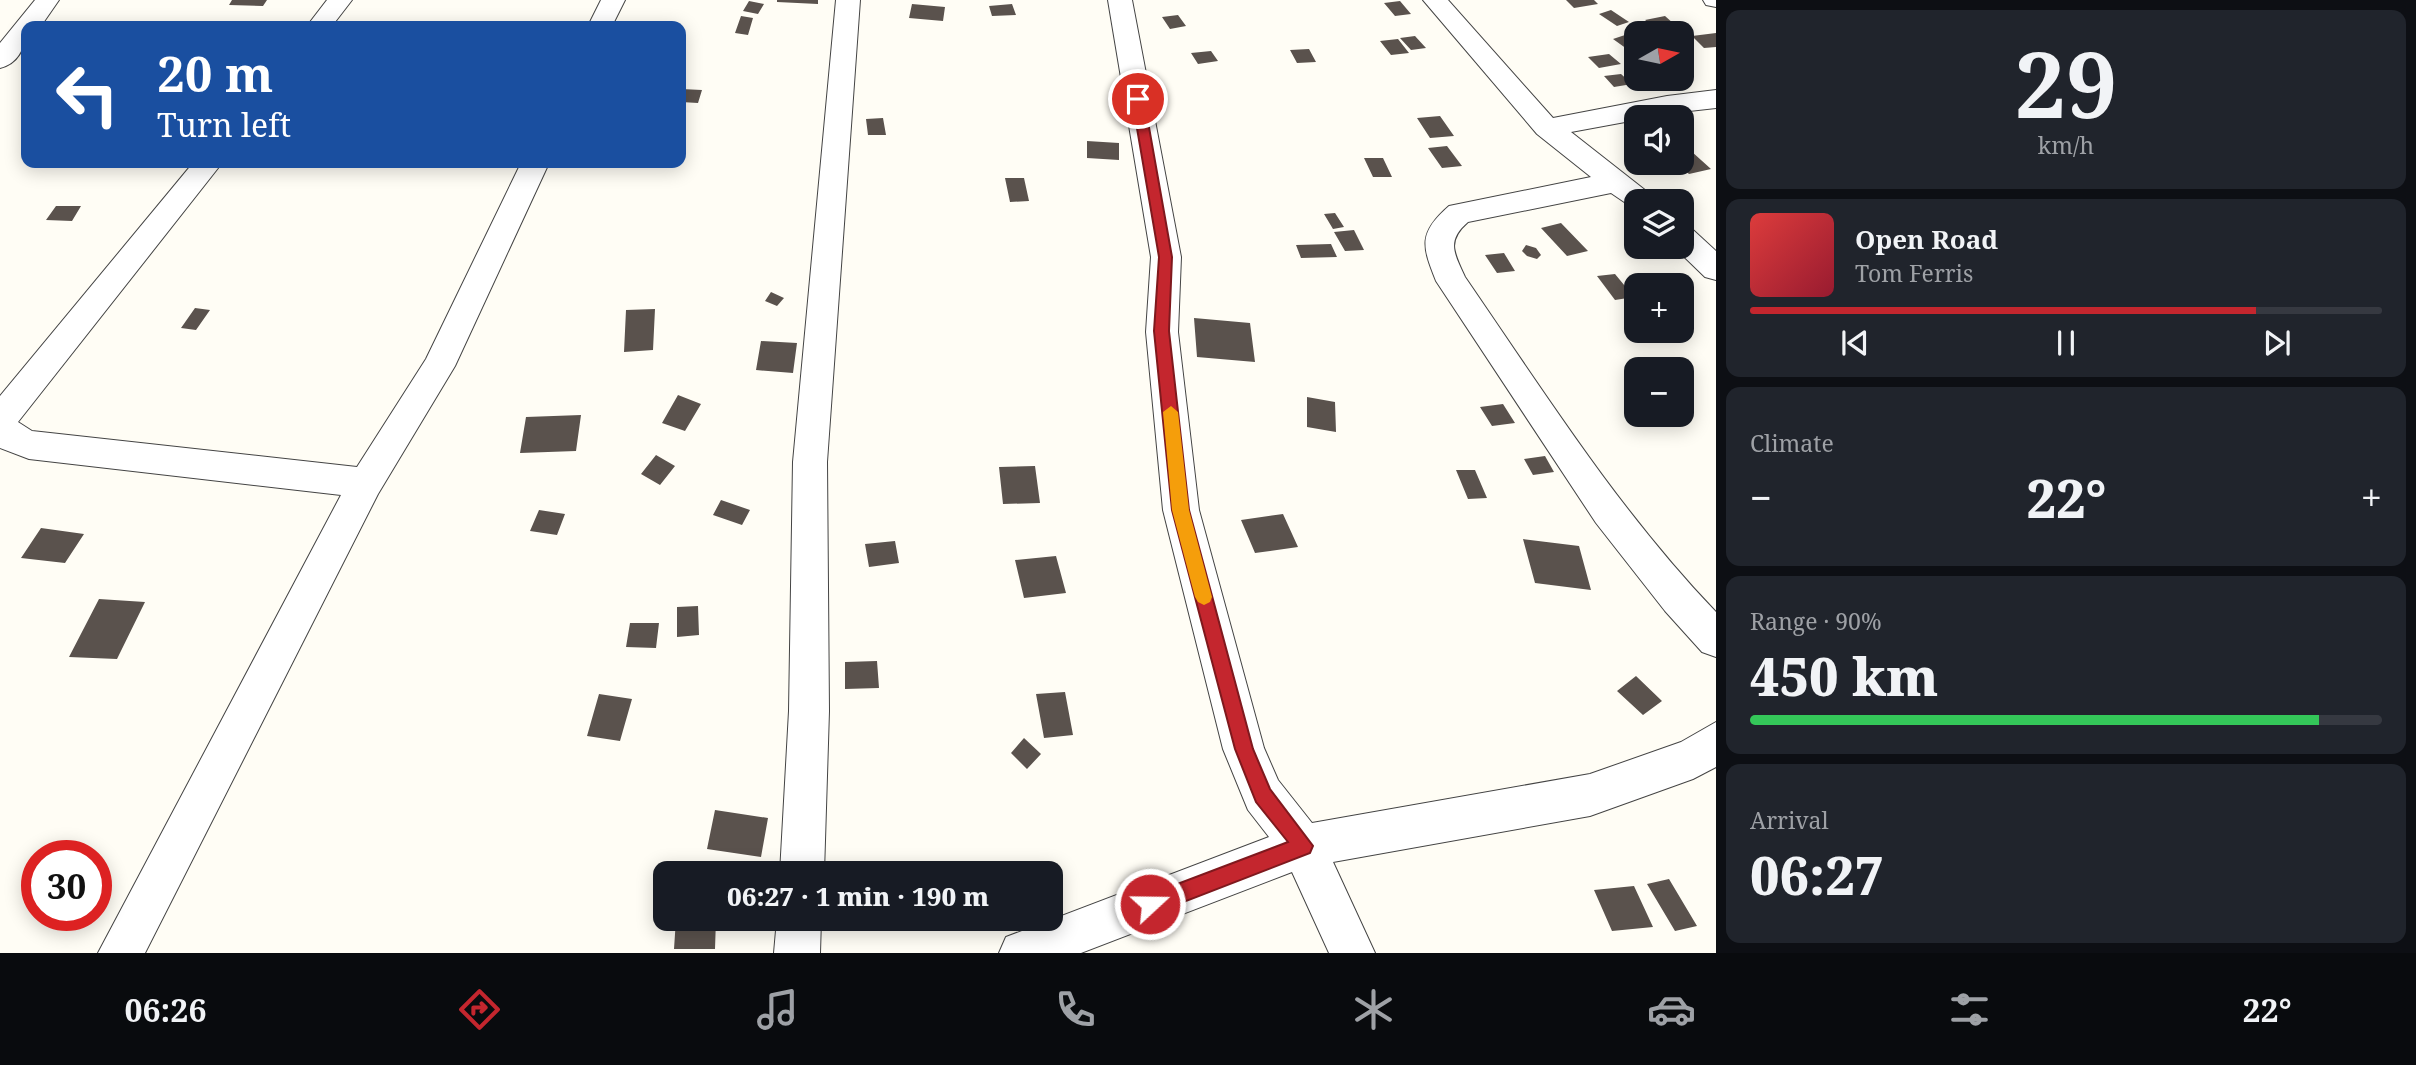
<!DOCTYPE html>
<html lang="en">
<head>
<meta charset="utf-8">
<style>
  :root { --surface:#171b24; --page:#20242c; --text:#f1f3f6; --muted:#9ea1a6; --line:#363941; --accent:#c4262e }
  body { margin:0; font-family:"Noto Serif",serif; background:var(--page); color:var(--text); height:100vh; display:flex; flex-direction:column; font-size:26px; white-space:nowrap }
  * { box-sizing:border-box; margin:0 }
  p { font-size:23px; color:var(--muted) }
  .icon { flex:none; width:38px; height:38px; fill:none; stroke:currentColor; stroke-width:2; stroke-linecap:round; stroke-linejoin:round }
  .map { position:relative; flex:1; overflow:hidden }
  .side { display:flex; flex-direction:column; gap:10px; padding:10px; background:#0d0f14; width:700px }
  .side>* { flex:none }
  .guide { position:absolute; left:21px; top:21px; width:665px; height:147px; border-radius:14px; box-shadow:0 4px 18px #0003; background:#1a4fa0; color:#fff; overflow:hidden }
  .needle { width:46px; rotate:81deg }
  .buttons { position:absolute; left:1624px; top:21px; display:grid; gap:14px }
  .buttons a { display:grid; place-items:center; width:70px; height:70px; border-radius:14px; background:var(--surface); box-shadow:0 4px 18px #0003; font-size:35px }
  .speed { position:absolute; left:21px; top:840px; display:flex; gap:14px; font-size:35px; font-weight:700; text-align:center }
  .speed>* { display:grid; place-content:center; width:91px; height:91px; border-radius:50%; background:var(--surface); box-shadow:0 4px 18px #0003; line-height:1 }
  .speed .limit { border:10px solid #d22; background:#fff; color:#111 }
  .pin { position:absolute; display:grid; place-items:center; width:60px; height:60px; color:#fff; margin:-30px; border:4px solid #fff; border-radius:50%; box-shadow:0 2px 7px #0007 }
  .me { position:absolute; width:77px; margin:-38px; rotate:69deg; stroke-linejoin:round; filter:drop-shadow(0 0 5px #0008) }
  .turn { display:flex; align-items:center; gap:24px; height:147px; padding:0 21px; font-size:32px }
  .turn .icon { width:91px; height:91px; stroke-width:2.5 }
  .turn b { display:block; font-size:49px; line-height:60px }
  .big { font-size:52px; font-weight:800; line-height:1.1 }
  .side .card { flex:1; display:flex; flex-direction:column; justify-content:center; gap:10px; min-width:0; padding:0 24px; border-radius:14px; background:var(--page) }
  .side .dial { align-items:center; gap:0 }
  .dial b { font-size:91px; line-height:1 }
  .song { display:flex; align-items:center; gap:21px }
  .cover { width:84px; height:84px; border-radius:10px; background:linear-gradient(135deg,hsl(0 70% 55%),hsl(350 70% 35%)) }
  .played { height:7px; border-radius:4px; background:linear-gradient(90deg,var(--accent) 80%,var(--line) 80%) }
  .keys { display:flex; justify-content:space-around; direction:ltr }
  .heat { display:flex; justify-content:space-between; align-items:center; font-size:38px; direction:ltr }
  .charge { height:10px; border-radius:5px; background:linear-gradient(90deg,#34c759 90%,var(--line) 0) }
  .trip { position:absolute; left:653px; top:861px; width:410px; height:70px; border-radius:14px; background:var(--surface); box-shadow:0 4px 18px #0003; font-weight:800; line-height:70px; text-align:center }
  .tabs { display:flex; height:112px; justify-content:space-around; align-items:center; background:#090b0e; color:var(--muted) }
  .tabs .icon { width:49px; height:49px }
  .tabs .on { color:var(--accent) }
  .tabs b { font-size:32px; color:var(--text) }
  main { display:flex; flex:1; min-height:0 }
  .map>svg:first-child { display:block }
  .building { fill:#5a524d }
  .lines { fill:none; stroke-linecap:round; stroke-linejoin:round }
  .street-casing { stroke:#444; stroke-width:2 }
  .street { fill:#fff; fill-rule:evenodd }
  .route { fill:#c4262e; stroke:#7f191e; stroke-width:2 }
  .slow { fill:#f59e0b }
</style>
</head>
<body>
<main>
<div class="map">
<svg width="1716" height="953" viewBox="0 0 1716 953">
  <rect width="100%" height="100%" fill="#fffdf5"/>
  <path class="building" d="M232,0H267L263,6L229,5Z
    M777,0H818V4L777,2Z
    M1566,0H1594L1598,4L1574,8Z
    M749,1L764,4L758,14L743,11Z
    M1400,1L1411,14L1395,16L1384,3Z
    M912,4L945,7L943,21L909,18Z
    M1012,4L1016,15L992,16L989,6Z
    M1611,10L1629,22L1617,26L1599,14Z
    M1178,15L1186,26L1170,29L1162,17Z
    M741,16L753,18L748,35L735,33Z
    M1665,16L1683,32L1661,33L1645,20Z
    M1716,33V47L1704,48L1692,36Z
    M1625,35L1636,43V46L1627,49L1613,39Z
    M1415,36L1426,48L1411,50L1400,38Z
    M1398,39L1409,53L1391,55L1380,41Z
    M1309,49L1316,62L1297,63L1290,50Z
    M1211,51L1218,61L1198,64L1191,53Z
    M1609,54L1621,64L1599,68L1588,57Z
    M1621,74L1632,84L1614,87L1604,76Z
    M681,89L702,90L698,103L681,102Z
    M1440,116L1454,136L1430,138L1417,118Z
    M883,118L886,135H868L866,119Z
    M1087,141L1119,143V160L1087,158Z
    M1447,146L1462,166L1442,168L1428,148Z
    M1691,151L1711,169L1689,174L1677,163H1682V153Z
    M1364,158H1383L1392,177H1373Z
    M1005,178H1024L1029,201L1010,202Z
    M56,206H81L72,221L46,220Z
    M1335,213L1344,227L1333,229L1324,214Z
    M1561,223L1588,251L1567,256L1541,228Z
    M1354,230L1364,250L1345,251L1334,232Z
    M1331,244L1337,257L1301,258L1296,245Z
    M1526,245L1536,248L1541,255L1537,259L1527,256L1522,251Z
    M1504,253L1515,271L1497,273L1485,255Z
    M1615,274L1634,297L1615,300L1597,276Z
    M771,292L784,298L777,306L765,301Z
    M195,308L210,310L196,330L181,328Z
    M655,309L653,350L624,352L626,310Z
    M1194,318L1250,323L1255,362L1197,357Z
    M761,341L797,343L793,373L756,370Z
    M678,395L701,404L685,431L662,423Z
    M1307,397L1335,402L1336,432L1307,427Z
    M1503,404L1515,423L1492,426L1480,407Z
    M581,415L576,451L520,453L526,417Z
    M656,455L675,466L660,485L641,474Z
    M1545,456L1554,472L1533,475L1524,459Z
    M1035,466L1040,503L1003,504L999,467Z
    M1456,470H1475L1487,498L1468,499Z
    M721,500L750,510L742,525L713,515Z
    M539,510L565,514L557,535L530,531Z
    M1283,514L1298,547L1255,553L1241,520Z
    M41,528L84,534L65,563L21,558Z
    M1523,539L1579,546L1591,590L1535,583Z
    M895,541L899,563L869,567L865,544Z
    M1056,556L1066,593L1024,598L1015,560Z
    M99,599L145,602L117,659L69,657Z
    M698,606L699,635L677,637V607Z
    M630,623H659L656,648L626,647Z
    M877,661L879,688L845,689V662Z
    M1636,676L1662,701L1643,715L1617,691Z
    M1065,692L1073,735L1044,738L1036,694Z
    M599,694L632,699L620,741L587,736Z
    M1024,738L1041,754L1027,769L1011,753Z
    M715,810L768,818L761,857L707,849Z
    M1669,879L1697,926L1675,931L1647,884Z
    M1634,886L1653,927L1612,931L1594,890Z
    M676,919H716L715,949H674Z"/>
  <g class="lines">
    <g class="street-casing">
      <path id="street" d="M35,0H59L41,26H26C26,45 20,63 0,68V43Z
        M327,0H352L332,26H307Z
        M601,0H625L612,26H588Z
        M836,0H860L827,462L829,711L824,873H780L789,711L793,462Z
        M1108,0H1132L1181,257L1178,332L1199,510L1264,748L1278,780L1312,823L1590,774L1681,742L1716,722V767L1693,779L1590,816L1333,862L1375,953H1329L1292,872L1081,953H999L1006,937L1269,837L1248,810L1223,749L1163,510L1146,332L1151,257Z
        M1423,0H1448L1553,118L1667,96L1716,90V108L1636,117V120L1571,132L1650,194L1654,201H1636V210L1611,193L1468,222C1446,241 1454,253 1465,277C1544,392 1619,511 1716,612V657L1702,652L1665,611L1596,523L1436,281C1422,246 1418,233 1449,206L1591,177L1537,134Z
        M1703,0H1716V7L1706,5Z
        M193,163H222L18,422L32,431L357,467L426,359L521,163H549L455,366L378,494L145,953H98L341,495L29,459L0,448V396Z
        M1682,226L1692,229L1716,251V280L1705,277L1674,247H1682Z
        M777,919H821L820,953H774Z"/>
    </g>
    <use href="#street" class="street"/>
  </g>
  <path class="route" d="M1138,95L1144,99L1172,257L1169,331L1189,510L1253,749L1270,789L1313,846L1310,853L1150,915L1143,912L1140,904L1143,897L1288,842L1256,802L1235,749L1172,510L1154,331L1159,257L1132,99Z"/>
  <path class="slow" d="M1171,406L1178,412L1189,510L1212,597L1210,602L1204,605L1198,602L1195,597L1172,510L1163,412Z"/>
</svg>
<div class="buttons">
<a><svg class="needle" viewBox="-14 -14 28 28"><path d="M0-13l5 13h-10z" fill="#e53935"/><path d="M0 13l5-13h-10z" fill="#9ea1a6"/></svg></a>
<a><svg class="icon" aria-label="sound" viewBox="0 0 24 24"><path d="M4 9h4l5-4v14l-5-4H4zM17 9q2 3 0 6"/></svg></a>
<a><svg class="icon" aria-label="layers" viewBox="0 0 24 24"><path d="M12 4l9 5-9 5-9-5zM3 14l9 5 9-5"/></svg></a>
<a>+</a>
<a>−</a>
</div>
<div class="speed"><div class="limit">30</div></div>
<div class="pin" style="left:1138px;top:99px;background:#d93025"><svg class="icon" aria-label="arrive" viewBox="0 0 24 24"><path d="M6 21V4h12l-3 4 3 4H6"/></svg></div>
<svg class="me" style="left:1150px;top:904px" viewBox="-20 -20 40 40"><circle r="17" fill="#c4262e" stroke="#fff" stroke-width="3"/><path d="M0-11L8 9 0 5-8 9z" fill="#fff"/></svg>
<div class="trip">06:27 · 1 min · 190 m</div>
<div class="guide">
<div class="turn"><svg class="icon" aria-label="left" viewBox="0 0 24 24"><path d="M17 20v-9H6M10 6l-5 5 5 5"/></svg><div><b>20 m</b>Turn left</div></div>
</div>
</div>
<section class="side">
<div class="card dial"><b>29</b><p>km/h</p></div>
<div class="card">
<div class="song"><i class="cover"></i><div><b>Open Road</b><p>Tom Ferris</p></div></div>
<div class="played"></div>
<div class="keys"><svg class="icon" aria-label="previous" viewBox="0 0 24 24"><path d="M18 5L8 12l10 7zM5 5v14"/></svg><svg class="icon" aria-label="pause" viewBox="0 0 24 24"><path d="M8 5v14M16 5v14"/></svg><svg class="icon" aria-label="next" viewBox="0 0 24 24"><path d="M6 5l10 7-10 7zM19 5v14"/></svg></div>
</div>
<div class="card"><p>Climate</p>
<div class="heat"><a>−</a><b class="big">22°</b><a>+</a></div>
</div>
<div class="card"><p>Range · 90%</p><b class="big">450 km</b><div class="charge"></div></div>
<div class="card"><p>Arrival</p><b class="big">06:27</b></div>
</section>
</main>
<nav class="tabs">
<b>06:26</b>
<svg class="icon on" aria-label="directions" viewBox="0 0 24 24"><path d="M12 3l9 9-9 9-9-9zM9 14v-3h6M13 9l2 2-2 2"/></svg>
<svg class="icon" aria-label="music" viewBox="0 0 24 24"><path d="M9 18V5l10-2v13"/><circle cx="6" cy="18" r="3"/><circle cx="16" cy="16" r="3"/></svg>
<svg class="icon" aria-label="phone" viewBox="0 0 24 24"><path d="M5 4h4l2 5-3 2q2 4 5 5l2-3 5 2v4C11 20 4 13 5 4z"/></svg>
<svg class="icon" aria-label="climate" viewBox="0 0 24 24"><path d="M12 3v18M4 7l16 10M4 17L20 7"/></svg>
<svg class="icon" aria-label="car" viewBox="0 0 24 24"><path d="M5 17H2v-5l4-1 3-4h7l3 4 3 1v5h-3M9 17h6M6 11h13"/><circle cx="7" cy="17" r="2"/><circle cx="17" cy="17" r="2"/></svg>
<svg class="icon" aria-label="filters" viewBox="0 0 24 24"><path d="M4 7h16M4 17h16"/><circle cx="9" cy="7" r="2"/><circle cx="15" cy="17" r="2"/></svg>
<b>22°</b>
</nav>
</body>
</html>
